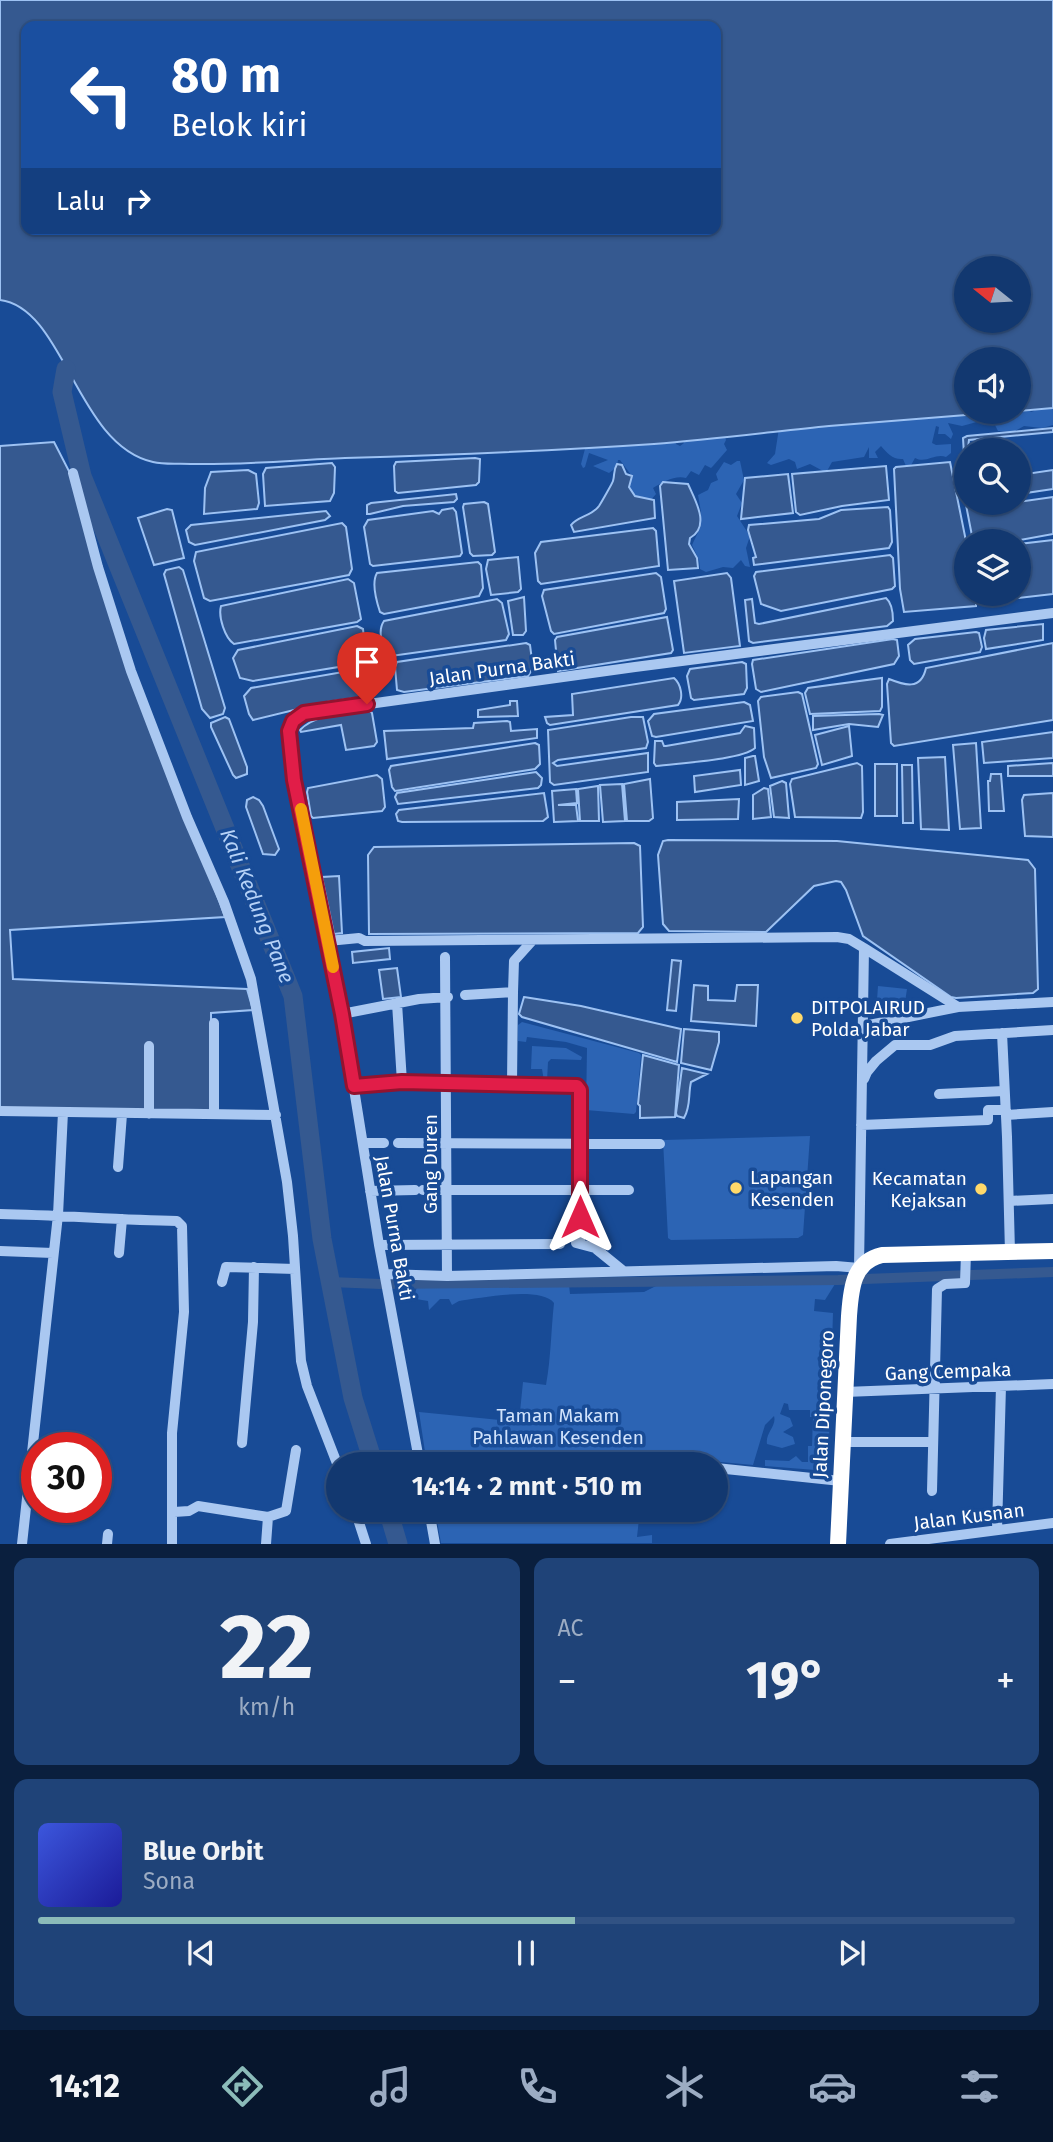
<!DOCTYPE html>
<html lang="id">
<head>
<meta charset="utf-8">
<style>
  :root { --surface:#123870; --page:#1f4378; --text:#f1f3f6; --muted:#9cacc3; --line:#315283; --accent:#8bbbb9 }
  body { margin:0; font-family:"Fira Sans",sans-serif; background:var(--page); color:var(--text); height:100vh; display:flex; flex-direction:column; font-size:26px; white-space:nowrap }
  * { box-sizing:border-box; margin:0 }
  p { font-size:23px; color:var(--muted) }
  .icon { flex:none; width:38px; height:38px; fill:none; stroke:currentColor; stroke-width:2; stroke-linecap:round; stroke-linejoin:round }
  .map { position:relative; height:1544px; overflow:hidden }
  .side { display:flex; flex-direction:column; gap:14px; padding:14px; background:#0a1f3e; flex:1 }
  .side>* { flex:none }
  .banner { position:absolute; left:21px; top:21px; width:700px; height:214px; border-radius:14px; box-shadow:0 2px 5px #0004,0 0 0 2px var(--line); background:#1a4fa0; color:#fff; overflow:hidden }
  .needle { width:46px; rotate:288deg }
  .buttons { position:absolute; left:954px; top:256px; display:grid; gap:14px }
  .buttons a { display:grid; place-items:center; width:77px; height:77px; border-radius:50%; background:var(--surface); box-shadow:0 2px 5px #0004,0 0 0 2px var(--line); font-size:35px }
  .speed { position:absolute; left:21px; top:1432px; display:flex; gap:14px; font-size:35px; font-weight:700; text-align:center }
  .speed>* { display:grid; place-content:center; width:91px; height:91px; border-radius:50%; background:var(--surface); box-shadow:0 2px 5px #0004,0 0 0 2px var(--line); line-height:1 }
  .speed .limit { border:10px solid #d22; background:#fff; color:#111 }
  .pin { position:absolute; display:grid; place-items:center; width:60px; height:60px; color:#fff; margin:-72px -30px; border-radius:50% 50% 50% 0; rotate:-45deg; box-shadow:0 0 7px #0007 }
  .pin .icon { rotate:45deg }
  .me { position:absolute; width:77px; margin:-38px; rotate:0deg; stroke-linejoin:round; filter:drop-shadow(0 0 5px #0008) }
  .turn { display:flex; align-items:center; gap:24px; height:147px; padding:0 35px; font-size:32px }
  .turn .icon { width:91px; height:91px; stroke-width:2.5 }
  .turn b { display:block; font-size:49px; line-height:60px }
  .then { display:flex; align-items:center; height:66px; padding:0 35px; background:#0003; gap:14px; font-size:26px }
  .big { font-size:52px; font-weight:700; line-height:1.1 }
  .side .widget { flex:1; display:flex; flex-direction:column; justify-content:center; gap:10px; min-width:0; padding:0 24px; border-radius:14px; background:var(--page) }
  .side .dial { align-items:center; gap:0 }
  .dial b { font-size:91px; line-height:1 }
  .song { display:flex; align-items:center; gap:21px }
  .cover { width:84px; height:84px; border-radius:10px; background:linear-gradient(135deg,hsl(230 70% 55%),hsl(240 70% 35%)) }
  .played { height:7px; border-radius:4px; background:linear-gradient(90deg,var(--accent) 55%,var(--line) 55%) }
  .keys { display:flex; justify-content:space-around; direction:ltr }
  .heat { display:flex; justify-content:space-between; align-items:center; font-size:38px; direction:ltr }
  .side .tiles { flex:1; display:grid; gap:14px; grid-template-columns:1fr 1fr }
  .widget:last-child { grid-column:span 2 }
  .trip { position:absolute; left:326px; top:1452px; width:402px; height:70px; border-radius:35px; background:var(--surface); box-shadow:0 2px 5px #0004,0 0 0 2px var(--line); font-weight:700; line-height:70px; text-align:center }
  .tab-bar { display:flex; height:112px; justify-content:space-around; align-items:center; background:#07162d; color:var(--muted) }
  .tab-bar .icon { width:49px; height:49px }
  .tab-bar .on { color:var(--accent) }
  .tab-bar b { font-size:32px; color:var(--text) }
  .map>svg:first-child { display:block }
  .green { fill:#2c64b4 }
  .water { fill:#355990; stroke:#9dc2f3; stroke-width:2; fill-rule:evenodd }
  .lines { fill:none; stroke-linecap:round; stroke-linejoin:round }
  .canal { stroke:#355990; stroke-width:10 }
  .river { stroke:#355990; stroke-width:19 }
  .minor { stroke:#aac8f1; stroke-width:10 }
  .highway { stroke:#fff; stroke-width:16 }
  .route-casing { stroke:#92132f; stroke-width:18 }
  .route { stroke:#e11d48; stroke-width:12 }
  .slow { stroke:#f59e0b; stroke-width:12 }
  .poi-dot { fill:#ffd96a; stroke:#184b96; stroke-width:2.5 }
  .labels { text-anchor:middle; stroke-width:7; stroke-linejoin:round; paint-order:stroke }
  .street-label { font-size:19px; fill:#fff; stroke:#184b96 }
  .poi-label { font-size:19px; fill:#fff; stroke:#184b96; text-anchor:start }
  .park-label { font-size:19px; fill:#d1e3fc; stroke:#184b96 }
  .water-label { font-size:21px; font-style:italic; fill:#b6d2f7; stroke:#184b96 }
</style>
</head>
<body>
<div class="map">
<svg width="1053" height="1544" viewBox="0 0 1053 1544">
  <rect width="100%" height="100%" fill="#184b96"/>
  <path class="green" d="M1053,405V425L1042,428L1024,426L1015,431H998L994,423L990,424L984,420L962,426L948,423L953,434L951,439L945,434H938L939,427L936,426L932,443L936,445L951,444V453L946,457C935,453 926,464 915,458L910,467L906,466L903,459C893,460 887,453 881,446L875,452L878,458H869V447L864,457L832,462L827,471H823L810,464L797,469L795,462L789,459L771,465L767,463L775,454L779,428L966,411H1018L1019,407L1027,408L1031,412L1034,411L1036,407Z
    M724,433L726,440L724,444L727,450L713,466L711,468L705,465L699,475L691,471L686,478C675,475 663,482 653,488L656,494L650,501H641L644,498L640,496L638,499L632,491L629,495L628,485L631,475L620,460H618L617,467L609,473L593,466L608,460L589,453L585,467L583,468L581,464L586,445L672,435L676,444L680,446L684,443L682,439Z
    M737,461H740L744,480L736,494L742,503L737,516L750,536L746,548L750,567L745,566L741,560L733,568L723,567L706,572L700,569L699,560L692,545L701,526V512L698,495L708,490L711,483L718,480L716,474L724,462L731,465Z
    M878,986L907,989L905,1002L877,1000Z
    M522,1022L639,1053L641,1055L636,1112L634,1114L586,1110L587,1048L566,1042L527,1037L526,1042L518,1041V1025Z
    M532,1046L566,1048L582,1057L581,1060L551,1059L548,1062L547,1081H544L542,1069H531Z
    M810,1136L803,1235L798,1238L671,1240L668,1238L663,1140Z
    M835,1284L825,1300L815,1299L814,1311L833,1313L828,1471L765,1466V1460L789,1461L796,1456L802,1462H808V1446H812L813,1417H810V1410H789L788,1404L784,1403L780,1414L790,1418L793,1426L783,1432L793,1437L795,1444L782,1448L767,1444C765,1433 777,1426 774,1416L765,1425L753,1465L646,1455L644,1465H427L419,1412L519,1422L523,1382L546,1385C551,1357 551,1330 554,1303C541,1286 480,1298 459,1301L452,1305L449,1299H440L429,1310L428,1301L416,1299L414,1296L417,1287L569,1285L570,1294L644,1292L658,1285Z
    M435,1510H640L637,1537L652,1535V1543H441Z"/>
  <path class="water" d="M0,0H1053V408L1019,411L1018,359H966V411H1016C954,416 891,421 829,426C771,432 712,439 654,444C551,451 448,455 345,458C294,460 243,465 191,464C179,463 165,465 153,462C76,445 65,308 0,300ZM716,26V229H26V26ZM966,268H1018V320H966Z
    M1053,428V432L969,440L965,471L963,438L967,436Z
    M54,442L71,475L92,556L225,917L10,930L13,979L247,989L253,1010L211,1013V1112L0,1109V446Z
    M475,458L480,459L479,482L476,485L398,493L395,491L394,466L396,462Z
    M950,462L966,541V593H976V606L904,612L900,589L894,469L896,467Z
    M332,463L335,467L334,493L330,501L265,506L263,474L266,468Z
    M617,464L622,465L626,474L632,476L629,487L635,496L654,500L655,518L574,532L571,525C578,516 592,516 599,506C601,503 613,482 613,481C615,474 613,471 617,464Z
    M886,466L889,500L842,506L800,515L796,512L792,474Z
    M248,470L256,474L259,503L257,509L204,514L205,488L211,472Z
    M1053,470V489L1019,494V475Z
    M788,474L793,513L741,519L745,478Z
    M663,482L688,484C695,500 711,526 690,538L689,544L697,558L698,568L668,570L660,486Z
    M456,494L457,499L454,502L403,506L370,514H367V505L371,503Z
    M1053,497V534L1014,541H973L966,505L970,504L974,508Z
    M484,502L488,504L495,552L492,555L473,556L470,553L463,507L464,504Z
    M888,507L890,510L892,542L889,548L754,565L753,558L756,557L748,530L749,525L819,519L841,510Z
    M453,508L456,512L462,553L460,556L373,566L370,564L364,527L368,520L433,511L439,514L442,510Z
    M167,509L172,510L184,558L154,565L138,518Z
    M326,511L330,516L325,520L195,545L189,542L186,530L191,525Z
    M342,523L346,527L352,569L349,575L210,601L204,598L194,561L196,552Z
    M653,528L656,531L659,566L541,584L538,581L535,553L541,542Z
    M1053,540V594L982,602L980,593H1018L1019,544Z
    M890,555L893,558L895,586L892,589L781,611L761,604L754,576L756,572Z
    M518,557L521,589L518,592L491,595L486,569L488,560Z
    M478,562L481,565L483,588L479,596L384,614L380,612C376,600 371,583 377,573Z
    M179,567L183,570L225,708L223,714L210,718L202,709L164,574L166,570Z
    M656,573L661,577L666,609L664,613L554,634L551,631L542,596L544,590Z
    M727,573L731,578L740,646L684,653L674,581Z
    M348,579L354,583L361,619L357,622L234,644C225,638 218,617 221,606Z
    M524,597L526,631L523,635H513L508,601Z
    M886,598C892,603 893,614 893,621L887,626L753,643L749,641L745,600L752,599L755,623L759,624Z
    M497,599L502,603L509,634L506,640L391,656C382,649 377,631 384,621Z
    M667,617L673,650L671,653L558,671L555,640L557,637Z
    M1043,624V640L986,649L984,638L986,630Z
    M357,626L363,629L366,658L363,663L253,681L240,678L233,658L238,650Z
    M976,632L979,633L982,647L980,652L914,664L910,660L908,645L915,639Z
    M893,639L897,640L899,656L894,664L761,692L756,689L752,664L753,660Z
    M526,643L530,645L533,668L528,676L404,692L397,690L395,667L397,662Z
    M1053,643V720L894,746L891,743L887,684L889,679C904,685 921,691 926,668Z
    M742,662L746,664L747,688L744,694L694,700L691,698L687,676L690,669Z
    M360,669L369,672L373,691L370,696L327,702L253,720L249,714L244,696L251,688Z
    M674,678C681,684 684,698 678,705L550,725L547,723L545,717L573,715L572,694Z
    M882,678V707L880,711L810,714L805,693L808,688Z
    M798,692L802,694L818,764L816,768L771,778L764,757L758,701L761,697Z
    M510,701H517L518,716L478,717V710L510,705Z
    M744,702L750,705L753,721L656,737L652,736L648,721L654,714Z
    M369,710L372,713L377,742L374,746L346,750L341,725L301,732L300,730C316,713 347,714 369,710Z
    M879,714L883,715L878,727L849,724L813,730V716Z
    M225,717L229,719L247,767V774L236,778L233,775L211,727V723Z
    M631,717H643L648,742L646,748L558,760L553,763L557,766L648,753V772L554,785L550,782L548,730Z
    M507,721L510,722L511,731L537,729V738L387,759L384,731L473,728L474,723Z
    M745,726L754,728L755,748C742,760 678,763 656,766L654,763L655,741H662L664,746H666L740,733Z
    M849,726L852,756L822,765L815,735Z
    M1053,732V758L984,763L982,742Z
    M535,743L539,745L540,764L535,769L395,791L392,787L389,770L391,766Z
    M976,743L981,828L960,829L953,745Z
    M753,756H755L759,781L745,785V758Z
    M945,757L949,830L921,829L918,758Z
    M857,763L862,766L863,812L861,818L795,817L790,784L792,779Z
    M1053,763V776H1008V766Z
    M875,764H897V816H875Z
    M902,765H912L913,823H903Z
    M740,770L741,785L695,792L694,776Z
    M536,772L542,778L541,785L538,788L398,804L395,797L397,793Z
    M991,774H1001L1004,811H989L988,781H990Z
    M377,775L382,779L385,807L382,811L313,818L311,816L307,792L308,788Z
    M650,779L653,818L649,821H627L624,784Z
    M782,781L786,783L789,818L774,817L770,786Z
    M622,784L625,821L603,822L600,785Z
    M598,786L599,821H580L578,789Z
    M764,788L768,789L771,817L753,819V795Z
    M576,789L577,803L558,805H576L578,821L554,822L552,791Z
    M544,793L548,817L543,821L402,822L398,821L396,814L399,810Z
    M1053,793V837L1025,836L1022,800L1024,795Z
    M253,797L259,800L263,806L279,849L275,855L263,854L246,807L247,800Z
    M739,799L738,819L677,820V802Z
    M668,840L837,841L1028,860L1035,869L1038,989L1033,993L956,998L951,997L863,936L846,890L841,882L836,881L814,886L766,932L669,931L663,924L658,855L663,841Z
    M634,843L640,846L643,927L638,933L369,934L368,855L374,847Z
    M339,876L342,933L334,934L322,877Z
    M389,948L390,959L353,963L352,952Z
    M672,960L681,961L676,1011L667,1010Z
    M397,968L401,997L383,999L379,970Z
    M694,985L708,986V1000L735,1001L737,985H758L756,1026L691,1021Z
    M524,997L581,1006L681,1029L677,1062L522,1017L519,1014Z
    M684,1029L719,1032V1042L711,1070L681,1063Z
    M643,1055L679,1065L675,1117L640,1118V1106L638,1104Z
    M682,1068L707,1074L691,1082C688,1095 691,1106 684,1118L677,1116L676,1113Z"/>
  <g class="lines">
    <path class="canal" d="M330,1282L381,1284L838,1280L1053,1272"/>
    <path class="river" d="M66,369L62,392L82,476L293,996L322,1239L353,1398L374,1465
      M388,1510L398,1544"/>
    <path class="minor" d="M73,473L98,567L131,671L187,817L224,902L251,979L287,1182L293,1236L301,1361L307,1386L338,1466
      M328,941L359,938L365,941L837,937L849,939L864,948L859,1268L836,1266L447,1276L385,1274
      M864,948L958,1007
      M445,957L447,1276
      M513,992L514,961L532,941
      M465,995L513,992L512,1084
      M342,1014L419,999L448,997
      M214,1023V1114
      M864,1026L958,1007L1053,1002
      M1002,1033L1007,1137L1010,1252
      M149,1046V1114
      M864,1079L867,1072L876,1061L895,1045H930L955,1036L1053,1030
      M402,1082L575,1085L579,1088L580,1243
      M354,1086L402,1082L397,1003
      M939,1094L1004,1091
      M0,1111L276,1115
      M1006,1115L1053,1112
      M861,1125L988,1120V1110H1005
      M363,1143H384
      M398,1143L660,1144
      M118,1167L122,1114
      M423,1190H629
      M370,1191L415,1190
      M1009,1201L1053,1199
      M0,1214C59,1215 118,1220 177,1221L182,1226L184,1312L172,1433V1544
      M576,1243L595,1248L622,1270
      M379,1245L560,1244
      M0,1251L53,1253
      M119,1253L122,1219
      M222,1282L226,1267L295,1269
      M845,1392L1053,1384
      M842,1442H933
      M242,1443L253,1322L254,1267
      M645,1460L688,1465
      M420,1465L379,1245L342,1014L291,760L289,731L293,721L304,713L635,667L1053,613
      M716,1468L841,1481
      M932,1491L937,1289L945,1284L965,1283L966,1253
      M355,1510L366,1544
      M429,1510L435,1544
      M174,1512L189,1511L198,1506L268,1517
      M997,1530L1001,1386
      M22,1544L58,1215L63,1112
      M107,1544L108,1534
      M266,1544L268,1517L286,1511L296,1450
      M890,1544L1053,1523"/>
    <path class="highway" d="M838,1544L849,1316C851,1290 852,1262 882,1255L1053,1251"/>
  </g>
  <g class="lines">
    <g class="route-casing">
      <path id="route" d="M367,704L304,713L293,721L289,731L294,780L342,1014L354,1086L402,1082L577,1086L580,1090V1217"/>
    </g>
    <use href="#route" class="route"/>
    <path class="slow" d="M301,809L333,967"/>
  </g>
  <g class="poi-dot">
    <circle cx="797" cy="1018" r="7"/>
    <circle cx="736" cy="1188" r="7"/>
    <circle cx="981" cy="1189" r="7"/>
  </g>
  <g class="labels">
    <g class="street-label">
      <text transform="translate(502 668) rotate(-8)" y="7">Jalan Purna Bakti</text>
      <text transform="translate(430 1164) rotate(-90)" y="7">Gang Duren</text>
      <text transform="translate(395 1228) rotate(80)" y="7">Jalan Purna Bakti</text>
      <text transform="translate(948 1371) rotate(-2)" y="7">Gang Cempaka</text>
      <text transform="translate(823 1404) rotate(-87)" y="7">Jalan Diponegoro</text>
      <text transform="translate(969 1516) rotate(-7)" y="7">Jalan Kusnan</text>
    </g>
    <g class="poi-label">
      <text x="811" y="1014">DITPOLAIRUD<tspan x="811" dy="22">Polda Jabar</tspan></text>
      <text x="750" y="1184">Lapangan<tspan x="750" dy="22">Kesenden</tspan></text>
      <text x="967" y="1185" text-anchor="end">Kecamatan<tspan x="967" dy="22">Kejaksan</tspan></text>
    </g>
    <g class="park-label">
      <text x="558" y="1422">Taman Makam<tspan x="558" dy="22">Pahlawan Kesenden</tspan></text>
    </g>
    <g class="water-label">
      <text transform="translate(257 906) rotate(68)" y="7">Kali Kedung Pane</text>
    </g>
  </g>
</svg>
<div class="buttons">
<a><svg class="needle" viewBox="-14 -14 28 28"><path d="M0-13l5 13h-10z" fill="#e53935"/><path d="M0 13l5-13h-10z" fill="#9cacc3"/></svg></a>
<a><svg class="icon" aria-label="sound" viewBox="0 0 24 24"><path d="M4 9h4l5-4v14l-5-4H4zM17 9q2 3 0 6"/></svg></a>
<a><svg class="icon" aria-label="search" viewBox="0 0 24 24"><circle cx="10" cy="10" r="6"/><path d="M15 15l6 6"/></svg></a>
<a><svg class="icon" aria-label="layers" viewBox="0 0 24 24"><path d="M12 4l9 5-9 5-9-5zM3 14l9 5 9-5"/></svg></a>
</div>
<div class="speed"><div class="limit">30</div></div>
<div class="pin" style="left:367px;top:704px;background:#d93025"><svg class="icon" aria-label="arrive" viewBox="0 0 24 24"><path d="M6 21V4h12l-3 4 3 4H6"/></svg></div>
<svg class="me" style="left:580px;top:1217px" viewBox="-20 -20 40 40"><path d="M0-17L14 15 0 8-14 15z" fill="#e11d48" stroke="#fff" stroke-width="4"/></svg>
<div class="trip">14:14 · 2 mnt · 510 m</div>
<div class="banner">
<div class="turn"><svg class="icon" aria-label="left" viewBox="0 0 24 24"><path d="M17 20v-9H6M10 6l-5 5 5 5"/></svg><div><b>80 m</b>Belok kiri</div></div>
<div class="then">Lalu<svg class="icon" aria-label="right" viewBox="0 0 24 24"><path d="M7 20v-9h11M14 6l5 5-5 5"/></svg></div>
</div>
</div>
<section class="side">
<div class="tiles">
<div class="widget dial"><b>22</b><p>km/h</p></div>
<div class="widget"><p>AC</p>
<div class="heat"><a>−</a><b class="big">19°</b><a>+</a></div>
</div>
<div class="widget">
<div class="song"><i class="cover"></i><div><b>Blue Orbit</b><p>Sona</p></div></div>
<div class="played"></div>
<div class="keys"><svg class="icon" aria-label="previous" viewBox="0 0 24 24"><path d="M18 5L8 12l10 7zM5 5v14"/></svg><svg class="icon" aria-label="pause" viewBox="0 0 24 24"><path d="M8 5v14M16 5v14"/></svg><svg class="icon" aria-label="next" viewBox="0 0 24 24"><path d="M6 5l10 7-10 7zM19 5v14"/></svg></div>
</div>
</div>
</section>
<nav class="tab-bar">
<b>14:12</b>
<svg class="icon on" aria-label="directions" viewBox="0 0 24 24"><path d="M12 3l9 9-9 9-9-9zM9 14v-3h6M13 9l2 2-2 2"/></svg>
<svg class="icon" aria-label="music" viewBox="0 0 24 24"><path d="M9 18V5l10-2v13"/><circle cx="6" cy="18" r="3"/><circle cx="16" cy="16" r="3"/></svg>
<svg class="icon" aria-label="phone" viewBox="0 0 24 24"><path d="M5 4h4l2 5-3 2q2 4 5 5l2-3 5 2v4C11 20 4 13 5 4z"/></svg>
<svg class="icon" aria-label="climate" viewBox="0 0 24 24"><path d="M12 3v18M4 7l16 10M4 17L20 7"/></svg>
<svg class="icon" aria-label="car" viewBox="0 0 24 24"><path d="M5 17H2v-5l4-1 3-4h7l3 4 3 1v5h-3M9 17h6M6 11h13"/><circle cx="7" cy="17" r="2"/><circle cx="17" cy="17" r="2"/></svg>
<svg class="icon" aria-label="filters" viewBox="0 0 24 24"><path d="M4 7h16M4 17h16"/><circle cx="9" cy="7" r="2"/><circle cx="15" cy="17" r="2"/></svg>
</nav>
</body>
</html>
